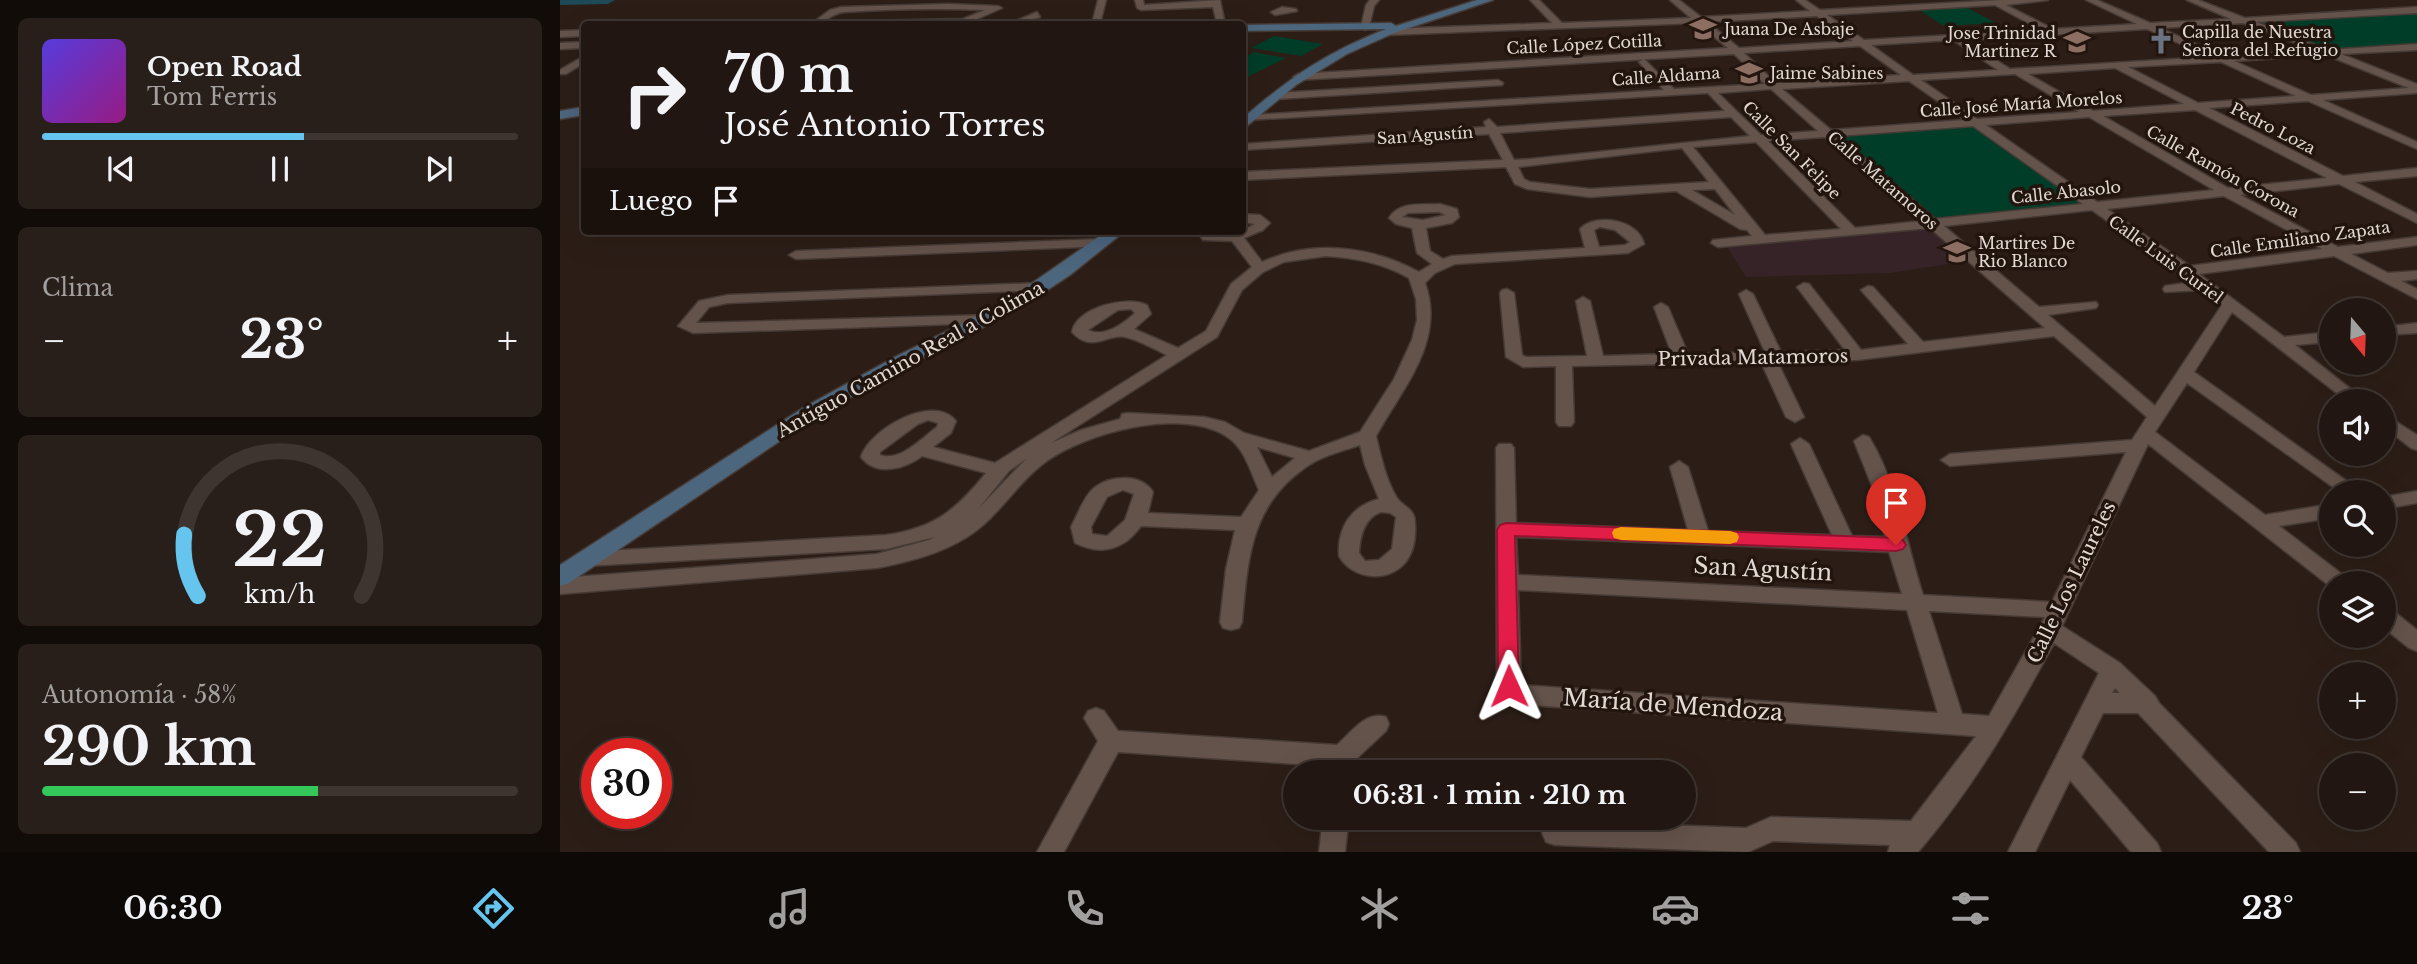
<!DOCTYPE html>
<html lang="es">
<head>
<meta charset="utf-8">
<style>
  :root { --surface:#211611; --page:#291f1a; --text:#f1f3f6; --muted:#a29f9f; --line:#3e3531; --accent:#65c5ee }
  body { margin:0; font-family:"Libre Baskerville",serif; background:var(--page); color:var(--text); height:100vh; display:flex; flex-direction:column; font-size:26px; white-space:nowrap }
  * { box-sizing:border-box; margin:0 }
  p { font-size:23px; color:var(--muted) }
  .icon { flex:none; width:38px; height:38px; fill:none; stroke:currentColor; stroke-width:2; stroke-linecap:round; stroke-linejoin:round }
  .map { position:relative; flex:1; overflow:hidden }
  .sheet { display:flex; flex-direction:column; gap:18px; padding:18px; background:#120c09; width:560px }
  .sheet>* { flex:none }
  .top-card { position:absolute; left:21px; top:21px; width:665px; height:214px; border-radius:7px; box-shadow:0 7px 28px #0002,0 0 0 2px var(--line); background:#211611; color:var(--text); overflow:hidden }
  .needle { width:46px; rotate:161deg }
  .controls { position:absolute; left:1759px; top:298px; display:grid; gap:14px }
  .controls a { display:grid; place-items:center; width:77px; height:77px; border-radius:50%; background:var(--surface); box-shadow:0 7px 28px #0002,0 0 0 2px var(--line); font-size:35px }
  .speed { position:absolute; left:21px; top:738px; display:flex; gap:14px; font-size:35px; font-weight:700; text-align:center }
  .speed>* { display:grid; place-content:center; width:91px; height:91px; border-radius:50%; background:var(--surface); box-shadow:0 7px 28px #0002,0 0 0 2px var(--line); line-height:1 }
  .speed .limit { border:10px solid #d22; background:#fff; color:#111 }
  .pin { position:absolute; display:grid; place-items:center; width:60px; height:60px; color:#fff; margin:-72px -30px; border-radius:50% 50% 50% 0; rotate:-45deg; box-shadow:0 0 7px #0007 }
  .pin .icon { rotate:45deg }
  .me { position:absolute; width:77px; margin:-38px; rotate:359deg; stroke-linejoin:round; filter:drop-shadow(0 0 5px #0008) }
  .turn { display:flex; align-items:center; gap:24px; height:147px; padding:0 28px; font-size:32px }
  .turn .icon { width:91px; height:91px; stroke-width:2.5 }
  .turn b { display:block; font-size:49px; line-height:60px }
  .then { display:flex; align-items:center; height:66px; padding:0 28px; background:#0003; gap:14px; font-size:26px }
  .big { font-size:52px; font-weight:700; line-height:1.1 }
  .sheet .tile { flex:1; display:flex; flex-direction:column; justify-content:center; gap:10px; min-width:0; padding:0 24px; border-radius:10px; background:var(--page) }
  .sheet .dial { align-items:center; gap:0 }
  .dial svg { height:182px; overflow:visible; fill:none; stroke:var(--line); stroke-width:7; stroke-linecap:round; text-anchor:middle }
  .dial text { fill:var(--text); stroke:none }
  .song { display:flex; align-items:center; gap:21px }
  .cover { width:84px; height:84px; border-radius:10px; background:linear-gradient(135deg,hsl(250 70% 55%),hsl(310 70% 35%)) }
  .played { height:7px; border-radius:4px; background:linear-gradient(90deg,var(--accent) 55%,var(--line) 55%) }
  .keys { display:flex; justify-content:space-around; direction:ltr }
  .heat { display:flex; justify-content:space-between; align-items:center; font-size:38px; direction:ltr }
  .charge { height:10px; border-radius:5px; background:linear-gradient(90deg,#34c759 58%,var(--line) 0) }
  .trip { position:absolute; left:723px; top:760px; width:413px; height:70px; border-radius:35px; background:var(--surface); box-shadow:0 7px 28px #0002,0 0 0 2px var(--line); font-weight:700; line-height:70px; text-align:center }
  .tabs { display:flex; height:112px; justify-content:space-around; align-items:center; background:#0d0907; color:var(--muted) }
  .tabs .icon { width:49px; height:49px }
  .tabs .current { color:var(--accent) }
  .tabs b { font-size:32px; color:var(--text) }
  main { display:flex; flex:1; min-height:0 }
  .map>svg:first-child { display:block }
  .education { fill:#362327 }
  .green { fill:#003d28 }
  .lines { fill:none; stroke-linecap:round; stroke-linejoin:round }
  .river { fill:#1d4a56; fill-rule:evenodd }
  .street-casing { stroke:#463a35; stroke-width:3 }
  .secondary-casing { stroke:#463a35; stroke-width:3 }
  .street { fill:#64534b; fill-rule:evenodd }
  .secondary { fill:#4c667e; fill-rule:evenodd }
  .route { fill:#e11d48; stroke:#92132f; stroke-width:2 }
  .slow { fill:#f59e0b }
  .labels { text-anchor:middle; stroke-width:7; stroke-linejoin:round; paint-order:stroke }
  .far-poi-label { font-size:16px; fill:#e3d9d4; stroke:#22150e; text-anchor:start }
  .far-street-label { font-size:16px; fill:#e3d9d4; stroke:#22150e }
  .street-label { font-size:19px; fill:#e3d9d4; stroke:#22150e }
  .near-street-label { font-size:23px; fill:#e3d9d4; stroke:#22150e }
</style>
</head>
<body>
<main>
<section class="sheet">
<div class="tile">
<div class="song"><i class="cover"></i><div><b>Open Road</b><p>Tom Ferris</p></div></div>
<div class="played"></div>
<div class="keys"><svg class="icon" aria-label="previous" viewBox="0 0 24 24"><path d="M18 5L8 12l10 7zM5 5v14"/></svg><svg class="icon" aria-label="pause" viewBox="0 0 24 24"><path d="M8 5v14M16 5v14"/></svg><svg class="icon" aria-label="next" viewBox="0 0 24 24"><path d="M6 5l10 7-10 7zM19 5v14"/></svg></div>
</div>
<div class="tile"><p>Clima</p>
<div class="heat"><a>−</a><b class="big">23°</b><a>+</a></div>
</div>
<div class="tile dial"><svg viewBox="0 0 100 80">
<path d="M14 69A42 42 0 1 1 86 69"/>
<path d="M14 69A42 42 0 0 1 8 42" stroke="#65c5ee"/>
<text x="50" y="56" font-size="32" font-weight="700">22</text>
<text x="50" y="72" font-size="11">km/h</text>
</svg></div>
<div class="tile"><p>Autonomía · 58%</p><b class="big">290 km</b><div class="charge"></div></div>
</section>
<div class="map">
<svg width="1857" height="852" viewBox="0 0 1857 852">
  <rect width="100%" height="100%" fill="#2c1e17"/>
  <path class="education" d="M1373,229L1408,261L1330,273L1186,277L1167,247Z"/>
  <path class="green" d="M1406,7L1436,23L1384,26L1359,10Z
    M1857,12V44L1764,50L1691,22Z
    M714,36L763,44L741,56L691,48Z
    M694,52L726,58L683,79V58Z
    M1415,126L1524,205L1379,220L1280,135Z"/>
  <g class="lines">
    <path class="river" d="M0,0H55L48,4L0,5Z"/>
    <g class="street-casing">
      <path id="street" d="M538,0H546L540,24H532Z
        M575,0H583L584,5L660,0L665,24H657L653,7L581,10L577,8Z
        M810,0H819L814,6L809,27L805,30L801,27L806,5Z
        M970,0H979L1002,23L1131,18L1110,0H1119L1141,17L1250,11L1236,0H1245L1260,10L1442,0H1488L1446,5L1493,29L1577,24L1526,0H1537L1590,23L1671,19L1627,0H1638L1685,18L1857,7V13L1696,22L1768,50L1857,44V50L1781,54L1857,84V93L1763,100L1857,142V149L1748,101L1649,108L1783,176L1857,168V176L1795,182L1857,214V223L1779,184L1680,195L1778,247L1857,237V245L1791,254L1828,273L1857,271V279L1841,281L1857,289V299L1774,256L1639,274L1724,337L1771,332V342L1735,345L1806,401H1787L1672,312L1634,372L1802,492H1780L1627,383L1595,432L1705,515L1771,504V518L1719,526L1787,578L1790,583H1771V587L1588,444L1502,626L1560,663L1595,696L1599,703L1736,843L1740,852H1709L1578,713H1543L1521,757L1597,843L1601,852H1571L1510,780L1475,852H1448L1539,673L1494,643C1454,717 1414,787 1358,852H1328L1330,845L1213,841L1188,852L995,845L986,842L982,833L986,824L995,821L1186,828L1211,817L1351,821L1416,736L955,704L947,701L937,686L936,448L939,444H951L954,448L956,523L1128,530L1110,467L1119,461L1128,467L1148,531L1272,535L1231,444L1240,438L1249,444L1292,536L1325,537L1316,496L1294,441L1303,435L1309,437C1338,484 1346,543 1363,595L1492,602L1566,452L1390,466L1381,460L1390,454L1572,440L1587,417L1494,336L1297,360L1217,361L1244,417L1235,422L1226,417L1201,362L1012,366L1014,422L1011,426H999L996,422V366L963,367L946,357L940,293L942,290L947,289L954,293L962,355L966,357L1027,356L1016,301L1023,297L1030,301L1043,356L1112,354L1094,307L1101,303L1108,307L1128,354L1205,352L1179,294L1186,290L1193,294L1221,352L1285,350L1237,287L1244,283L1249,284L1301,350L1348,344L1301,290L1308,286L1313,287L1363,342L1485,328L1370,228L1158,247L1151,243L1153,240L1192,236L1187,230L1180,229L1116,191L1030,197L967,189L955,184L946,167L682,180V172L943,160L929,134L682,150V144L926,127L924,122L929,119L937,127L1165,111L1148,93L688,120V116L692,115L1104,90L1079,62L1084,59L1114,89L1205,84L1174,54L738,80L733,77L738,74L1168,48L1137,23L826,35L822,32L826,29L992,23ZM1435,5L1481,30L1304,40L1267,15ZM1257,16L1293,41L1179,48L1147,22ZM1683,23L1754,50L1663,56L1600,28ZM1587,29L1650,57L1450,69L1404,40ZM1393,40L1438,70L1353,75L1311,45ZM1300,46L1341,75L1216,83L1184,53ZM1766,55L1849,88L1751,95L1674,61ZM1661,62L1736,96L1638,103L1568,67ZM1555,68L1624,104L1533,111L1468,74ZM1455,74L1519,112L1417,119L1361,80ZM1349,81L1405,120L1271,130L1222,89ZM1211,89L1258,131L1201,135L1158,93ZM1635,110L1767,178L1668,188L1543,116ZM1171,117L1190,136L970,159L954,160L940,133ZM1529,117L1654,190L1537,202L1426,125ZM1413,126L1523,204L1375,219L1278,136ZM1265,137L1362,221L1295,228L1208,141ZM1196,142L1281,229L1205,235L1133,147ZM1122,148L1149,182L1030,189L970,182L964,179L958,167ZM1155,189L1175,215L1132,190ZM1664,196L1762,249L1630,266L1547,209ZM1532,210L1632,282L1605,286L1603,289L1605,292L1642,290L1662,305L1595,406L1488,315L1536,308L1538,305L1536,302L1479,307L1384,226ZM956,537L1329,552L1342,594L958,575ZM958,590L1347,610L1378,713L961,685ZM1369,611L1485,617L1429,716L1402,714ZM1555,688L1560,693H1552Z
        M388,4L438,6L442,8L415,20L434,21L438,24H300L304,21L403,19L425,10C379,8 331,9 285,12C271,13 264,25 251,24L270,10L281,7Z
        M722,7L736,9L737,11L715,15L711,12Z
        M477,12L480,17L460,24H449Z
        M24,30V36L0,37V31Z
        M24,42V48L0,49V43Z
        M24,56V63L6,74H0V70Z
        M938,80L943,83L942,85L717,99L712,96L717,93Z
        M880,204L897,209L899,217L892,223L866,228L870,251L883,259L892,256L1025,248L1020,229C1036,212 1079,220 1084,244L1068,253L895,264L875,273L865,283C886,341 843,387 816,436C821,457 826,480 837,498C843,507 855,508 855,523C856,536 854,553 844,564C825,584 791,578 779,556C777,528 791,506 819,499L805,465L800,445C786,450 768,454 754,462C691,500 688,555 682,622L679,628L671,630L663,628L660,622L666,569L675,530L581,526C564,550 541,556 515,543L511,527C517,516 524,496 534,488C550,475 581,473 593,492L588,513L681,517L699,490C690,471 685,448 666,436C621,407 524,433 484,463C455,485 438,518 407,537C380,554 348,562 317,568L0,594V578L317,554L369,540L375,537L326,549L26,566L19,564L16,559L19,554L26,552L326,535C375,528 396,510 426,473L362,456C345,469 316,477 301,457C308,431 373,392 396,421L391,433L373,447L435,463L607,355C594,349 579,340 565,337C548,333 532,354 512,332C516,308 566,295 587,305L591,314L574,329L618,348L646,331L671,284L692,267L672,241L643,240L637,231C660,231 674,237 695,224L682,222V214L700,215L710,223L703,230L684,238L702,262C753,239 811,246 859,272L872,264L857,253L852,228L836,224L829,218C839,201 862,205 880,204ZM879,212L886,215L863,220L842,217L848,213ZM1040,227L1055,230L1070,242L1065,245L1039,247L1034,230ZM766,256C797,258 822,263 849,278L856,299L857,320L852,340L834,379L800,432L749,451L684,433L665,422L644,417L568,413L562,414L560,419L521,430L491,443L657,337L682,290L703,272L724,262ZM571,309L575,313C563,324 544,338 528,330L558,310ZM368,420L378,423L377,427C361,439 340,462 320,455V452L358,424ZM697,447L735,458L712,477ZM467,458L418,509L449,471ZM563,490L574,494L565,520L547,536L532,534L531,527L547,497ZM821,512L830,513L836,517L832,549L819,560L805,561L799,553C800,536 804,518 821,512Z
        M541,239L548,243L546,246L236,259L229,255L236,251Z
        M479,283L484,284L486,287L484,290L168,303L149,307L136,323L430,315L433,318L425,323L133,333L118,326L139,301L168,295Z
        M1857,323V333L1824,335V327Z
        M1824,414L1857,435V450L1851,448L1824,427Z
        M1857,491V503L1824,509V497Z
        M1824,608L1832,610L1857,630V651L1849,648L1824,628Z
        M536,708L544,711L558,731L777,745C791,733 806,710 826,717L829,724L826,731L794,761L793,772H767L768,766L558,752L504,852H477L538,741L524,718L528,711Z
        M763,817H789L785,852H759Z"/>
    </g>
    <g class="secondary-casing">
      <path id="secondary" d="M917,0H933L834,33L787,54L736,85L682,130V119C732,76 764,54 826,29L682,31V25L831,23L836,26Z
        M24,107V115L0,119V111Z
        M547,231H565L510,275L457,310L347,366L257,416L9,583L0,586V565L243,408L333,358L445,302Z"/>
    </g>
    <use href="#street" class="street"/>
    <use href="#secondary" class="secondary"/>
  </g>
  <path class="route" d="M946,523L1336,538L1343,540L1346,545L1343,549L1336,551L955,536L959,686L956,692L949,694L941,692L938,686L937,530L940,525Z"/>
  <path class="slow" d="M1061,527L1170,531L1177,533L1179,537L1177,542L1170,544L1061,540L1054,538L1052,533L1054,529Z"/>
  <defs>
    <g id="school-bare" transform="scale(2.1)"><path d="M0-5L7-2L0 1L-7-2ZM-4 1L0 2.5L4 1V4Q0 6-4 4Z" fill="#8d6e63" stroke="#22150e" stroke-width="2.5" paint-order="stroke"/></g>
    <g id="church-bare" transform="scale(2.1)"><path d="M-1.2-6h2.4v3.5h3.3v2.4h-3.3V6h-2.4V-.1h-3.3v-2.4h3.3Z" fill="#6b7280" stroke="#22150e" stroke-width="2.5" paint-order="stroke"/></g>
  </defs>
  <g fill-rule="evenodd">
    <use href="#school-bare" x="1143" y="29"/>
    <use href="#church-bare" x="1601" y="41"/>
    <use href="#school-bare" x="1517" y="42"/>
    <use href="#school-bare" x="1189" y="73"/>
    <use href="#school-bare" x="1397" y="252"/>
  </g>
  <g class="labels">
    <g class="far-poi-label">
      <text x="1164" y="35">Juana De Asbaje</text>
      <text x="1622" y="38">Capilla de Nuestra<tspan x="1622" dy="18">Señora del Refugio</tspan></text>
      <text x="1496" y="39" text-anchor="end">Jose Trinidad<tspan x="1496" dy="18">Martinez R</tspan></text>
      <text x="1210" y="79">Jaime Sabines</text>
      <text x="1418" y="249">Martires De<tspan x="1418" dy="18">Rio Blanco</tspan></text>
    </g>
    <g class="far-street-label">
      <text transform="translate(1024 44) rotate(-3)" y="6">Calle López Cotilla</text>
      <text transform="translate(1106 76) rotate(-4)" y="6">Calle Aldama</text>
      <text transform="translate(1461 104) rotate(-4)" y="6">Calle José María Morelos</text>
      <text transform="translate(1713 128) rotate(27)" y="6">Pedro Loza</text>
      <text transform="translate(865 135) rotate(-4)" y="6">San Agustín</text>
      <text transform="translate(1232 150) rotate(45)" y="6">Calle San Felipe</text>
      <text transform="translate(1663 171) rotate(29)" y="6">Calle Ramón Corona</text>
      <text transform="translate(1323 180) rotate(41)" y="6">Calle Matamoros</text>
      <text transform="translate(1506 192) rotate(-6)" y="6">Calle Abasolo</text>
      <text transform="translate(1740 239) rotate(-8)" y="6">Calle Emiliano Zapata</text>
      <text transform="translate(1606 259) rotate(36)" y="6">Calle Luis Curiel</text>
    </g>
    <g class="street-label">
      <text transform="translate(1193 357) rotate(-1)" y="7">Privada Matamoros</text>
      <text transform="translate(350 359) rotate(-29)" y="7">Antiguo Camino Real a Colima</text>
      <text transform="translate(1511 582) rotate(-64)" y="7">Calle Los Laureles</text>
    </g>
    <g class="near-street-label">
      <text transform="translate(1203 569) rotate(3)" y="8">San Agustín</text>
      <text transform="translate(1113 705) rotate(4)" y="8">María de Mendoza</text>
    </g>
  </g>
</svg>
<div class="controls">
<a><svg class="needle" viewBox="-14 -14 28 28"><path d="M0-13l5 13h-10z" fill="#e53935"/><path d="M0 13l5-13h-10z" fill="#a29f9f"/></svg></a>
<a><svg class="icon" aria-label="sound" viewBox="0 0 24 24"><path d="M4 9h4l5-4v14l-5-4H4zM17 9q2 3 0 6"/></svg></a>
<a><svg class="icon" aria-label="search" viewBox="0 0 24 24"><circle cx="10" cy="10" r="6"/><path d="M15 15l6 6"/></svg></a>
<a><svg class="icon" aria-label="layers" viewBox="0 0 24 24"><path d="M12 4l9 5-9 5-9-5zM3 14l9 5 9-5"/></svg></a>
<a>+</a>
<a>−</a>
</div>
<div class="speed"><div class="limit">30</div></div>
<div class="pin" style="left:1336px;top:545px;background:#d93025"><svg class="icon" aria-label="arrive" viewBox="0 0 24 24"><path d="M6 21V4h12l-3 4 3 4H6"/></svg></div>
<svg class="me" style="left:949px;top:686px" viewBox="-20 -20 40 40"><path d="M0-17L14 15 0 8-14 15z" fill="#e11d48" stroke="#fff" stroke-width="4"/></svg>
<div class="trip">06:31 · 1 min · 210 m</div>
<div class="top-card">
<div class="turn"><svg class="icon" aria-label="right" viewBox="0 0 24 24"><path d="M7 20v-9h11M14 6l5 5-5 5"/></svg><div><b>70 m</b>José Antonio Torres</div></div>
<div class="then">Luego<svg class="icon" aria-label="arrive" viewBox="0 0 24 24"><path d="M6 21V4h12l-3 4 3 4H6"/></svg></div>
</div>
</div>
</main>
<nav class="tabs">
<b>06:30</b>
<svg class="icon current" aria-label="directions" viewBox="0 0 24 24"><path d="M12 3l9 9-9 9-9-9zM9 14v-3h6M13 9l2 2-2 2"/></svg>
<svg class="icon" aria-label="music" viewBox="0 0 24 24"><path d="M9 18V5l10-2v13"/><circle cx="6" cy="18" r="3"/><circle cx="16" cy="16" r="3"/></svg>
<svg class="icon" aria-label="phone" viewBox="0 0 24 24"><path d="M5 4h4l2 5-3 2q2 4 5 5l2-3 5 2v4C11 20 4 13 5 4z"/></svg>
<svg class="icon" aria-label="climate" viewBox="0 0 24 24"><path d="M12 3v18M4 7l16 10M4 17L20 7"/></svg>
<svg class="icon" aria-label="car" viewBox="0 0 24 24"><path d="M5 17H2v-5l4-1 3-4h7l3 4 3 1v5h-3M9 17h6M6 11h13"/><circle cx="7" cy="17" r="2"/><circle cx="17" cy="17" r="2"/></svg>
<svg class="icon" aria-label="filters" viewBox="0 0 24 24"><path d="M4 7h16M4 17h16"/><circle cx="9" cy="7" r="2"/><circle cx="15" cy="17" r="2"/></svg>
<b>23°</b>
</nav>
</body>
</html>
